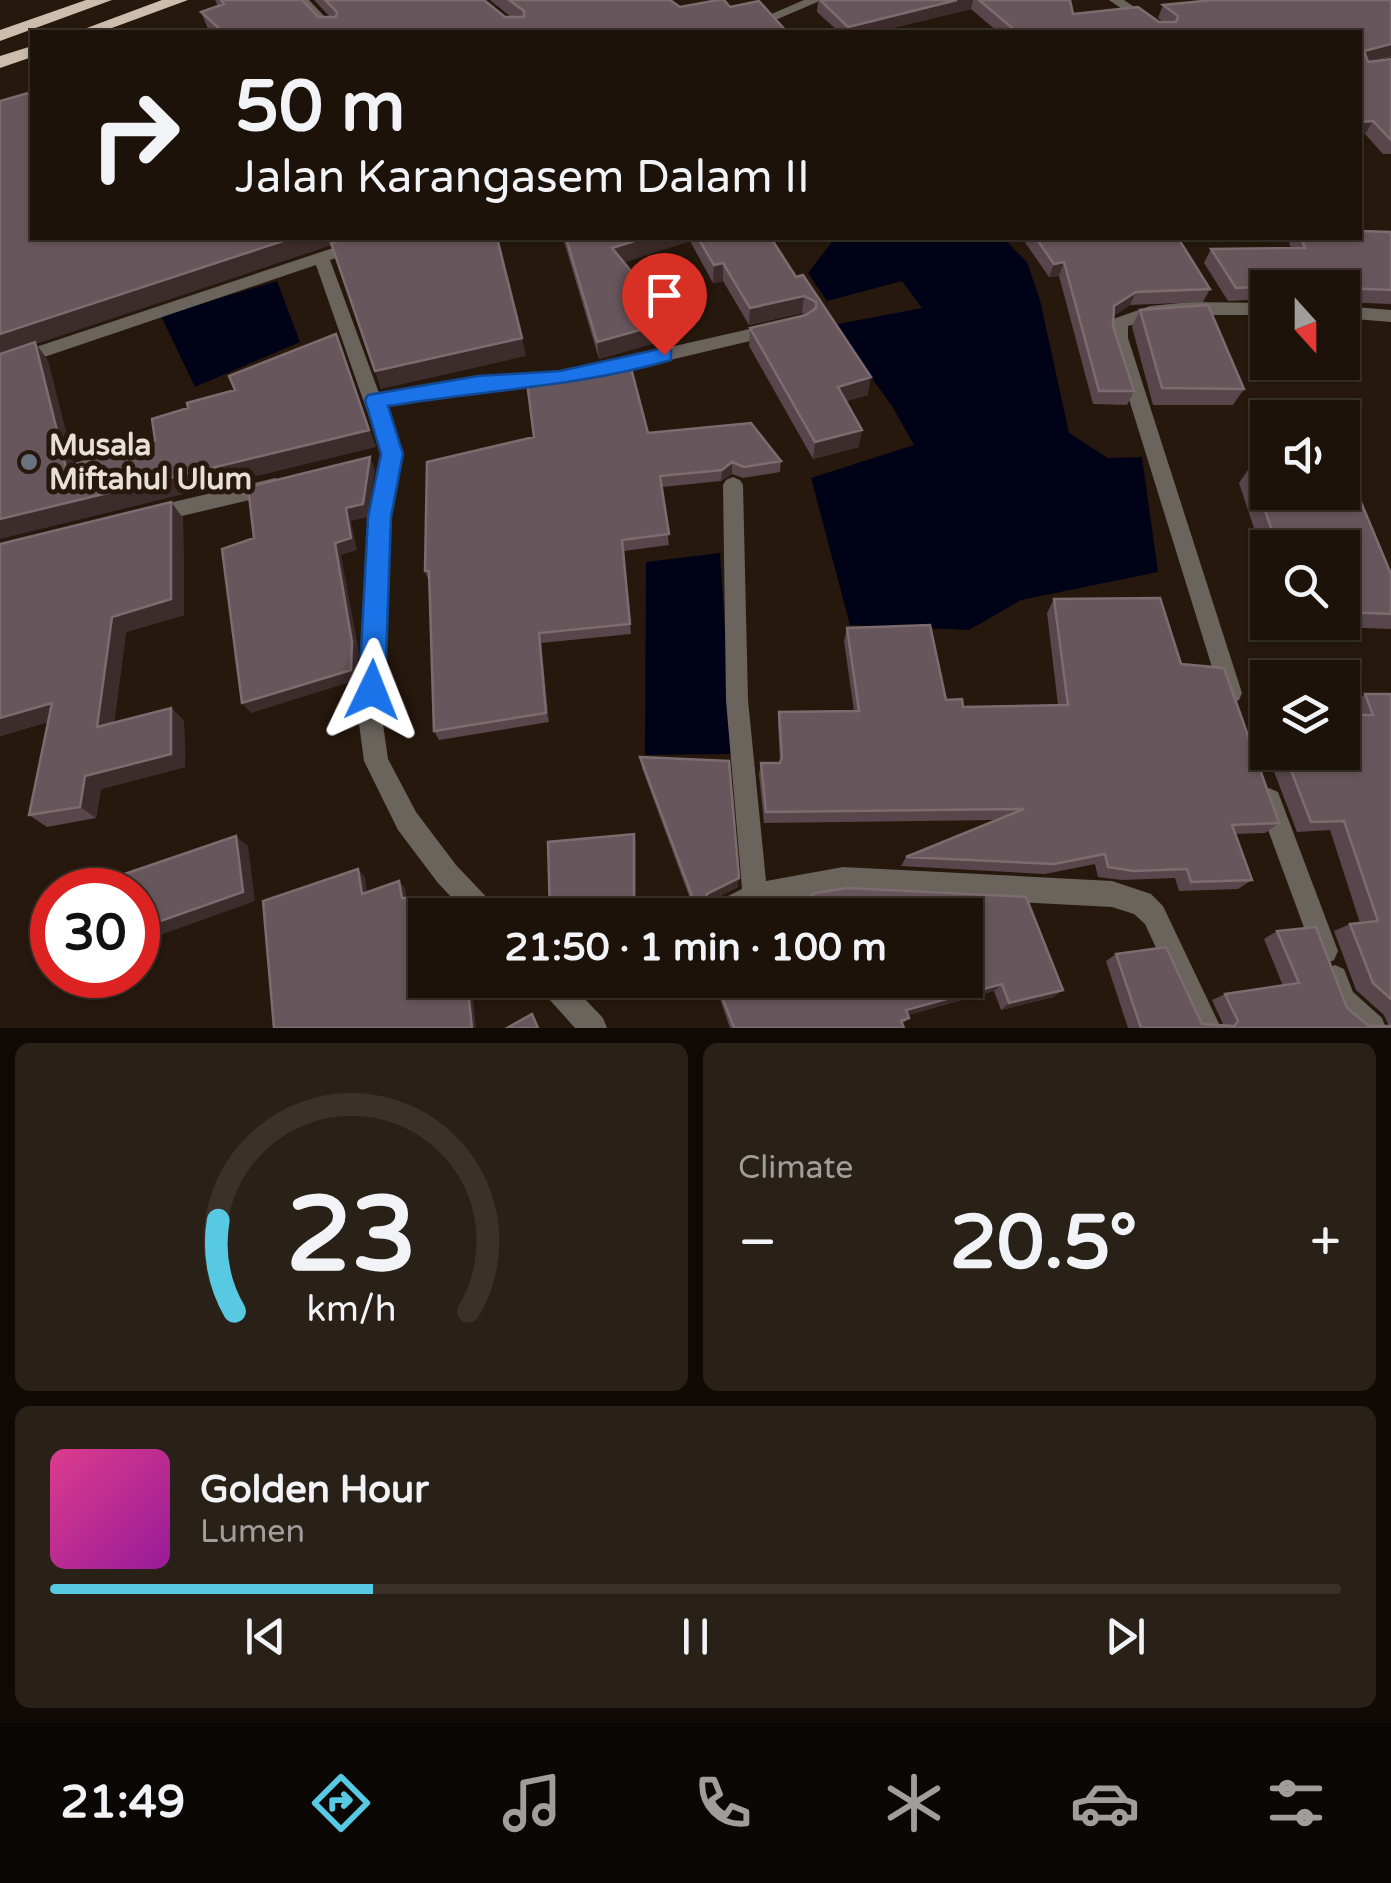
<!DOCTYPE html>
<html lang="en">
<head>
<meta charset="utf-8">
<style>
  :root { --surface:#1c1209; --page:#292017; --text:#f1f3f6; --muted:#a09e9c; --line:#3a322a; --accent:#58c9e3 }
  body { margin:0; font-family:"Varela Round",sans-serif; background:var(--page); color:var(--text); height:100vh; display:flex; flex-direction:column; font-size:38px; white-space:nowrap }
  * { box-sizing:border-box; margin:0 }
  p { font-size:32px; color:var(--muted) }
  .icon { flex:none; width:55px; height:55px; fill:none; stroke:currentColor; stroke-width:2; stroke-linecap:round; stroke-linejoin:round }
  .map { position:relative; height:1028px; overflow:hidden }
  .drawer { display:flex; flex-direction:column; gap:15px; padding:15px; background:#0f0a05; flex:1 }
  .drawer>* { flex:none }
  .hud { position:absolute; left:30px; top:30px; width:1332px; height:210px; border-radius:0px; box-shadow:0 2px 8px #0004,0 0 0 2px var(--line); background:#1c1209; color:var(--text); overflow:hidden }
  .needle { width:65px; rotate:159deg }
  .tools { position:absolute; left:1250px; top:270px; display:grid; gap:20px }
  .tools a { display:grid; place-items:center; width:110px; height:110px; border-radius:0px; background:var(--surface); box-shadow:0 2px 8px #0004,0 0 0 2px var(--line); font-size:50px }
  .speed { position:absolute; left:30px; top:868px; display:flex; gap:20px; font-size:50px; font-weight:700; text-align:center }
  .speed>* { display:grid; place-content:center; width:130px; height:130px; border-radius:50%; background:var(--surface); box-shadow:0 2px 8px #0004,0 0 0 2px var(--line); line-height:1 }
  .speed .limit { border:15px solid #d22; background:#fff; color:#111 }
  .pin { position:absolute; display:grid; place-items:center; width:85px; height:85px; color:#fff; margin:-102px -42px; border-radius:50% 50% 50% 0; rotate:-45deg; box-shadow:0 0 10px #0007 }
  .pin .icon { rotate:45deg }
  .me { position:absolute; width:110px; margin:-55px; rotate:2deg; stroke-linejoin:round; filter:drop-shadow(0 0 8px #0008) }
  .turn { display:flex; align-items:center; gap:35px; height:210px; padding:0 40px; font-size:45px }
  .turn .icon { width:130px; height:130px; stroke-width:2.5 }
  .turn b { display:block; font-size:70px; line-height:85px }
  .big { font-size:75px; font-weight:700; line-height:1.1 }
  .drawer .card { flex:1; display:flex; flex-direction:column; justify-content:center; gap:15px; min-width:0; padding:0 35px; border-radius:15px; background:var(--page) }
  .drawer .dial { align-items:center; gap:0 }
  .dial svg { height:260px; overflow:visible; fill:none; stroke:var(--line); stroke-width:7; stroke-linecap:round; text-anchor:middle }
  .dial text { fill:var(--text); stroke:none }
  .song { display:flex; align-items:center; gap:30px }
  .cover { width:120px; height:120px; border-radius:15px; background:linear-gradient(135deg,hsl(330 70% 55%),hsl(300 70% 35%)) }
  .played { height:10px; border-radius:5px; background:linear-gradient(90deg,var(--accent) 25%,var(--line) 25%) }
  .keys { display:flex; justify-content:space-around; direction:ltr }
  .heat { display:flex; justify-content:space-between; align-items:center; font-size:55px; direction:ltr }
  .drawer .tiles { flex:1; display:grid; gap:15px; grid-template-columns:1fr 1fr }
  .card:last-child { grid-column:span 2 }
  .trip { position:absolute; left:408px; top:898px; width:575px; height:100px; border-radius:0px; background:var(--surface); box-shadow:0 2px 8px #0004,0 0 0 2px var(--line); font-weight:700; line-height:100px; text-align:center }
  .tabs { display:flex; height:160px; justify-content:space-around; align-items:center; background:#0b0704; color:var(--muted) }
  .tabs .icon { width:70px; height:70px }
  .tabs .current { color:var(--accent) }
  .tabs b { font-size:45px; color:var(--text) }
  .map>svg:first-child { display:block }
  .water { fill:#000317 }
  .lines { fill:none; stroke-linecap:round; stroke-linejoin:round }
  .minor { fill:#6a645d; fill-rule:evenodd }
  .trunk { fill:#ccbdac; fill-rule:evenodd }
  .wall { fill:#58464c }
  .shaded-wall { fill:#3d2c2c }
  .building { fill:#67565b; stroke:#7c6c6f; stroke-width:2.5 }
  .route { fill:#1a73e8; stroke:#114b97; stroke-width:2.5 }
  .worship-dot { fill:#6b7280; stroke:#26180c; stroke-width:4 }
  .labels { text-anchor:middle; stroke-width:10; stroke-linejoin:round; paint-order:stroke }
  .poi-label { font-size:30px; font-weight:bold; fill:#e8dfd7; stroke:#26180c; text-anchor:start }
</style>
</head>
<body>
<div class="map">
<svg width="1391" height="1028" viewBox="0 0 1391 1028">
  <rect width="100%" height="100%" fill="#26180c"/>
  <path class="water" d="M835,238H1003L1027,262L1040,300L1069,433L1108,458L1142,457L1158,572L1021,600L969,630L850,625L811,478L914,445L892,406L833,325L922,308L902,281L827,301L808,273Z
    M277,281L300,342L195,387L161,316Z
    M720,553L733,754L645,755L646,562Z"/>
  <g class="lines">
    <path class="minor" d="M296,0H309L339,32H326Z
      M804,0H822L773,21L762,18Z
      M1109,0H1124L1171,32H1156Z
      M363,238H386L384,242L330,260L379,393L478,376L560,372L776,323L785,329L776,335L560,386L478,390L384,405L402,454L390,517L383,724L388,759L416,812L456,865L495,906L499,915H468L438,883L398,830L364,761L359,724L370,517L382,454L316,265L0,372V359Z
      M1190,302L1268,303V315H1170L1128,326V338L1242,693L1239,700L1231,703L1223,700L1220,693L1110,338L1113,319L1150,306Z
      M1342,306L1391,310V322L1342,318Z
      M733,477L740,480L743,485L748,700L766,881L843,867L1112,881L1151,894L1163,906L1221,1028H1193L1145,924L1134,914L1112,907L843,893L758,908L744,915H704L708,906L742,889L726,700L723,485L726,480Z
      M275,478L282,481L285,486L282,491L275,494L152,523L145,521L142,515L145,509L152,507Z
      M1269,788L1278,792L1338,951L1334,960L1325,964L1316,960L1257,800L1260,792Z
      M1335,965L1344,969L1353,992L1382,1018L1386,1028H1352L1333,1011L1322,978L1326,969Z
      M536,980H601L597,989L583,997L603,1018L607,1028H575L540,989Z"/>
    <path class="trunk" d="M86,0H112L0,41V30Z
      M162,0H188L101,32H76Z
      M32,46V57L0,68V56Z"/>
  </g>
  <path class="wall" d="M215,0H302L318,17H330L314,0H484L505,17H511L490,0H670L680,7H730L787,32H211L208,29L201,12L218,6Z
    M818,0H1070L1073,14L1163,22L1158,18L1163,5L1391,0V57L1368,61L1391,59V154H1383L1365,134L1360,135V32H998L971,9L876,32H839L817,12Z
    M1391,231V304L1342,302V288H1268V299L1228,301L1204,263L1211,249L1291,248L1289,243L1292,238H1360Z
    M563,238H771L796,277L803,275L868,395L846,401L859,447L813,459L749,346L750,328L805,315L802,313L749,325L723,281L713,283L690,241L624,262L672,321V338L599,359Z
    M1022,238H1178L1210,289L1203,302L1130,305L1113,316V326L1134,391L1127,405L1093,404L1059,276L1049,277Z
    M1140,310L1244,389L1233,405H1153L1132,327Z
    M648,433L781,461L780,472L743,478L732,474L721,481L662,487L669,545L624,551L631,634L541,643L549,722L439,740L434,731L429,582L425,571Z
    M1250,467L1391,574V629L1286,625L1285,622H1342V548H1268V570L1239,483Z
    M171,502L183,518L184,615L126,632L114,723L171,708L184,721L185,767L101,789L96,818L47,827L29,815L48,722L0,736V544Z
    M1054,599L1181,664L1279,823L1265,833L1236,834L1252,880L1238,889L1179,891L1175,878L1122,880L1098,877L1095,864L1045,874L901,866L906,857L998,820L764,823L759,774L761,763H780L778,724L779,712L854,711L844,641L847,628L946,700L963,707L1058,705L1047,613Z
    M1365,694H1391V1028H1128L1106,961L1116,954L1202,1024L1224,1026L1212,1000L1225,994L1283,986L1264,939L1277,931L1347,1008L1369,1026H1389L1384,1015L1356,990L1334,931L1350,924L1360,923L1330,830L1297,832L1257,727L1268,717V752H1342L1354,715L1351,705Z
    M640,757L738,887L706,903L704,909L747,915H696L642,768Z
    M719,980H965L1063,990L1053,997L1001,1010L994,991L908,1015L909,1018L902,1024L904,1028H730L719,996V989L722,987Z"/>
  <path class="shaded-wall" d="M957,0H973L971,9L876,32H847L848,27Z
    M1391,44V56L1360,63L1364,51Z
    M1373,121L1365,134L1360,135V122Z
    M292,238H353L36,344L48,360L79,483L66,467L0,356V334Z
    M644,238H690V241L614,266L612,248Z
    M1064,262L1059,276L1049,277L1054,264Z
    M723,263V281L713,283L714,265Z
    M1136,292L1130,305L1108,320L1114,306Z
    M804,296L802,313L749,325L750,308Z
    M672,321V338L599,359L597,342Z
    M522,338L526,356L381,389L375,371Z
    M343,352L376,447L0,539V519Z
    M871,377L868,395L835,404L838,387Z
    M862,430L859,447L813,459L815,442Z
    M370,457L375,470L368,517L351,521L357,550L341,555L359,653L357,680L251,713L242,703L335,543L346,508Z
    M732,462V474L721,481L722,470Z
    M171,502L183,518L184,615L126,632L112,740L97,727L112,617Z
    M539,633L541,643L549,722L546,713Z
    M52,703L68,716L0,736V718Z
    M171,708L184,721L185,767L101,789L96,818L80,807L85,776Z
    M634,834L636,843V915H634Z
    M236,836L248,846L255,901L138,943V929Z
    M358,869L365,877L368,901L362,894Z
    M739,878L738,887L706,903L703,915L702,909L707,894Z
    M399,881L405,888L408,905L402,898Z
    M408,898L414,904L422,949L416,943Z
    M467,980H471L476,1028H472Z
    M1002,984L994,991L900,1017L906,1010Z
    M1063,990L1053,997L1001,1010L1009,1003Z"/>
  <path class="building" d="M221,0H302L318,17H336L337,12L325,0H484L505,17H524V11L509,0H670L680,7L718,0H724L730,7L759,1L787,32H223L201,12L224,4Z
    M820,0H957L848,27Z
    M979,0H1070L1073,14L1138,7L1159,22H1176L1178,16L1163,5L1213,0H1391V44L1364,51L1368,62L1391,59V140L1373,121L1360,122V32H1017Z
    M32,92V238H292L0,334V101Z
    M1360,231L1391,232V290L1342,288H1277L1276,286L1236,288L1211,249L1305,248L1301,238H1360Z
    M349,238H497L522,338L375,371L331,243Z
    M566,238H644L612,248L672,321L597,342Z
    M698,238H771L796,277L803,275L871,377L838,387L862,430L815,442L750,328L806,315L816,308V302L804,296L750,308L723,263L714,265Z
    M1036,238H1178L1210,289L1136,292L1114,306L1113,326L1134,391H1099L1064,262L1054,264Z
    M1208,305L1244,389L1162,388L1140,310Z
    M336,334L369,430L0,519V354L35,342L66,467L155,440L152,419L188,408L187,403L235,390L229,376Z
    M631,368L648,433L751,423L781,461L744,467L732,462L722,470L660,476L669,534L622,540L630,624L539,633L546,713L434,731L429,571H425L427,462L534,437L527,382Z
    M370,457L363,504L346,508L351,538L335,543L352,642L351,670L242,703L222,549L254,538L248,487Z
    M1250,467L1268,468V492H1342V471H1348L1391,574V614L1342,612V548H1278Z
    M171,502V599L112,617L97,727L171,708V754L85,776L80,807L29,815L52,703L0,718V544Z
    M1160,598L1181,664L1224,668L1279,823L1232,825L1252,880L1191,882L1187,869L1133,871L1108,867L1105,854L1054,864L906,857L1024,809L766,812L761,763H780L782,757L779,712L859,711L847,628L930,625L946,700L962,699L963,707L1068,705L1054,599Z
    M1365,694H1391V999L1373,983L1350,924L1378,921L1344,821L1311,822L1284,752H1342V715H1373Z
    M640,757L729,761L739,878L707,894L702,909L746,910L747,915H699Z
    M634,834V915H550L548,842Z
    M236,836L243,892L138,929V890H113V878Z
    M358,869L362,894L399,881L402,898H408L416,943L425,940V980H467L472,1028H274L263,901Z
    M847,888L1026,897L1063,990L1009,1003L1002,984L906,1010L909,1018L901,1021L904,1028H734L719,989L725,986L723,980H965V915H763L816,893Z
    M1316,927L1347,1008L1369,1026H1391V1028H1141L1116,954L1166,947L1202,1024L1234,1026L1238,1021L1225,994L1299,983L1277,931Z
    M532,1014L538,1028H507Z"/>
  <path class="route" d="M664,348L671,350V360C578,387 483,390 388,406L403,454L391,517L385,690L381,698L372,701L363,698L359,690L368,517L381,454L365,400L368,395L478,376L560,371Z"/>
  <circle class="worship-dot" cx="29" cy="462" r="10"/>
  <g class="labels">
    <g class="poi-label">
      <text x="49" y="455">Musala<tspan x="49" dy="34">Miftahul Ulum</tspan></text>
    </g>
  </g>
</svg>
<div class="tools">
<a><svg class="needle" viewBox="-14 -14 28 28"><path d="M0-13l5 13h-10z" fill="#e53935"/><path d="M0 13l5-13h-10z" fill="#a09e9c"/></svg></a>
<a><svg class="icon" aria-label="sound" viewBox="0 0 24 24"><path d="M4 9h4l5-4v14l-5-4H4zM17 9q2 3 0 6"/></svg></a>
<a><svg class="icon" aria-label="search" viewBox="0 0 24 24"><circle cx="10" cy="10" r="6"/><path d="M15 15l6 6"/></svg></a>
<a><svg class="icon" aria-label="layers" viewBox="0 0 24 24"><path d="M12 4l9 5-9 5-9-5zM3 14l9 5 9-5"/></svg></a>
</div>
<div class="speed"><div class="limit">30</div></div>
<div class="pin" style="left:664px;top:355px;background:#d93025"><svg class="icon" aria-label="arrive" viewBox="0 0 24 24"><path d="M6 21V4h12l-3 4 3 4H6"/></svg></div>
<svg class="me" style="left:372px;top:690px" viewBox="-20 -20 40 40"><path d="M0-17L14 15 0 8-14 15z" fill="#1a73e8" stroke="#fff" stroke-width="4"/></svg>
<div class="trip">21:50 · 1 min · 100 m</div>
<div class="hud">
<div class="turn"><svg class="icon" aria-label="right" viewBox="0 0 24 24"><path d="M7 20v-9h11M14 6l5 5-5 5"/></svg><div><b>50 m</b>Jalan Karangasem Dalam II</div></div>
</div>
</div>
<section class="drawer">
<div class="tiles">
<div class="card dial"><svg viewBox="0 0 100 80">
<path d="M14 69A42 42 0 1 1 86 69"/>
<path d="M14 69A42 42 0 0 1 9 41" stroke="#58c9e3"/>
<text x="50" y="56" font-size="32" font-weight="700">23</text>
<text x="50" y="72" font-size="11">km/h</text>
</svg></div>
<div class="card"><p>Climate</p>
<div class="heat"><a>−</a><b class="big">20.5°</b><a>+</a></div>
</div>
<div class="card">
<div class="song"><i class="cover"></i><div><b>Golden Hour</b><p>Lumen</p></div></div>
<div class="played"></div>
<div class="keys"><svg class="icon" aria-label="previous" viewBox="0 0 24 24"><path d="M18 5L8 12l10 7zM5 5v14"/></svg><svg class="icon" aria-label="pause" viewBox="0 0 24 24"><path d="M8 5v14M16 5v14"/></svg><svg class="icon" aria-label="next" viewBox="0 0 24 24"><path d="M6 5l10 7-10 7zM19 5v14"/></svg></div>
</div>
</div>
</section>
<nav class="tabs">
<b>21:49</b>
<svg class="icon current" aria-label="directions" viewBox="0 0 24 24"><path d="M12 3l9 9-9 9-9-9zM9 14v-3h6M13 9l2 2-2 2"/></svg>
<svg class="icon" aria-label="music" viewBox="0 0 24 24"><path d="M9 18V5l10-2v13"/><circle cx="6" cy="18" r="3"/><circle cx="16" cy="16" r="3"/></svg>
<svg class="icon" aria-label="phone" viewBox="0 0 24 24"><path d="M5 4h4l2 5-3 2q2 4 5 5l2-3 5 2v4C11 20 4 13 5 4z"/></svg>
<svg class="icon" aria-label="climate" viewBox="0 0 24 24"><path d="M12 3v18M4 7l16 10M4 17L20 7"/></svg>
<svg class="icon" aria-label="car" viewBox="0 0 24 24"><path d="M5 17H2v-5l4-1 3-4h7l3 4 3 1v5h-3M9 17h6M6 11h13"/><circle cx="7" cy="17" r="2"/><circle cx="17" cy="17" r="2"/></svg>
<svg class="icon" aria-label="filters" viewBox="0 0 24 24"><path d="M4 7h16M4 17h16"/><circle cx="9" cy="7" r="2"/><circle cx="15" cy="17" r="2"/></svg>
</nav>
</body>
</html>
